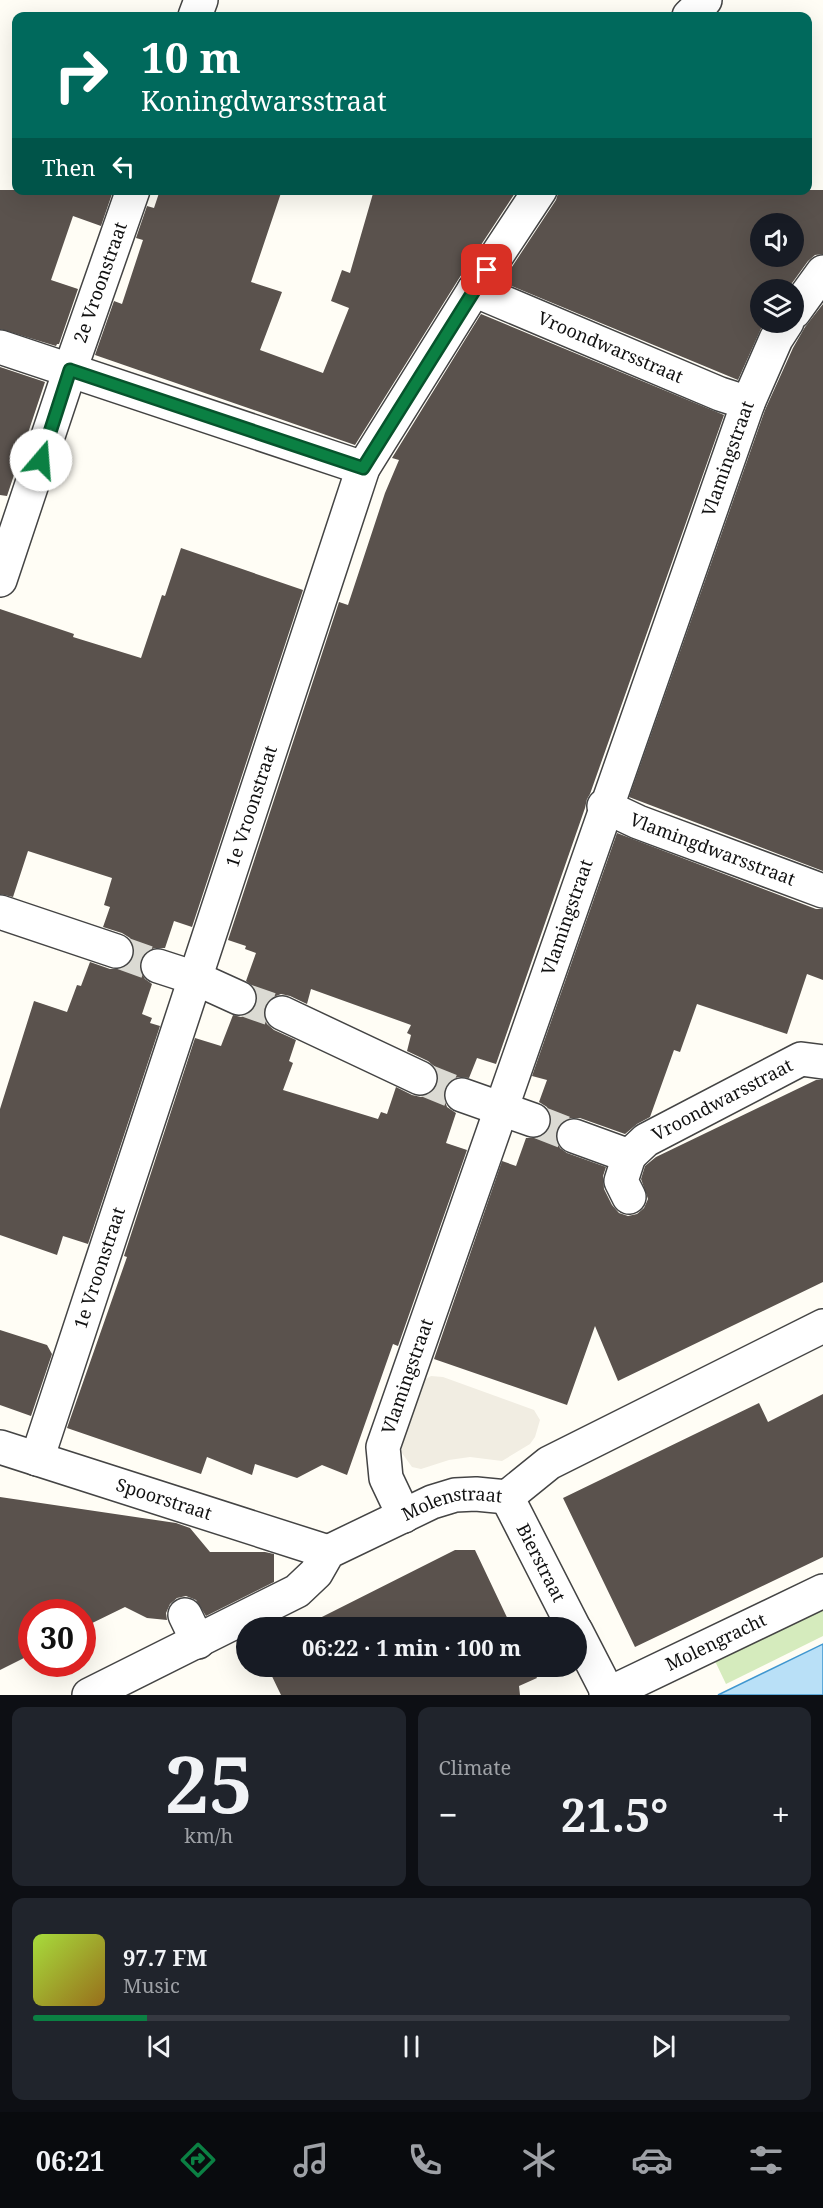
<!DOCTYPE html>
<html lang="en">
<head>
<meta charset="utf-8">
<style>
  :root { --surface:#171b24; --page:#20242c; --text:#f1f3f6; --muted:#9ea1a6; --line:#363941; --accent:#0b8043 }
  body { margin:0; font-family:"Noto Serif",serif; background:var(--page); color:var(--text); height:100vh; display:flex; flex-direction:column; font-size:22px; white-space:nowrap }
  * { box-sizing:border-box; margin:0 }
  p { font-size:20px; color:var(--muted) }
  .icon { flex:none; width:33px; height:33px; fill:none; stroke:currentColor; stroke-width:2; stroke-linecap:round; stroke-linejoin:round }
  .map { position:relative; height:1695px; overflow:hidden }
  .sheet { display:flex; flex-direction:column; gap:12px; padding:12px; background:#0d0f14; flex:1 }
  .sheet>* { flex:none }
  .guide { position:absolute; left:12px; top:12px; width:800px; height:183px; border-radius:12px; box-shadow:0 6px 24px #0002; background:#00695c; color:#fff; overflow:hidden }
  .tools { position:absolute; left:750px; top:213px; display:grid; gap:12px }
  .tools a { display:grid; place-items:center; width:54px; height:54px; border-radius:50%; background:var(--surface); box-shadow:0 6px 24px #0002; font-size:30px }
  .speed { position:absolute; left:18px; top:1599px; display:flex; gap:12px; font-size:30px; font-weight:700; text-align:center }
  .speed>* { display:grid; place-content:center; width:78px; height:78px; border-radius:50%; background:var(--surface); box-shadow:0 6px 24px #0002; line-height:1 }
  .speed .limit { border:9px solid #d22; background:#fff; color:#111 }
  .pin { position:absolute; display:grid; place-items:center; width:51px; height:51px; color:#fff; margin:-26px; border-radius:12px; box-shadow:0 3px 9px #0006 }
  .me { position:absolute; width:66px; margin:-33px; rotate:18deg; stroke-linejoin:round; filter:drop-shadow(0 0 4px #0008) }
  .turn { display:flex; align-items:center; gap:21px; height:126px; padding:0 30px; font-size:27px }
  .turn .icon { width:78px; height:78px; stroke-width:2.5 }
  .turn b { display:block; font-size:42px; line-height:51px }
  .then { display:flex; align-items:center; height:57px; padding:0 30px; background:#0003; gap:12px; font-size:22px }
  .big { font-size:45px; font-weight:700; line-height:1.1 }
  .sheet .widget { flex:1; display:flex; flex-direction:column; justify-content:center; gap:9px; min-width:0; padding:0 21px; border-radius:12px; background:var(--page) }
  .sheet .dial { align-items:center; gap:0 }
  .dial b { font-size:78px; line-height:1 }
  .song { display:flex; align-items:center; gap:18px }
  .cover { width:72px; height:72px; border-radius:9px; background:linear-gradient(135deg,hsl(80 70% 55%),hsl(40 70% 35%)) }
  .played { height:6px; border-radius:3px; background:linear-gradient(90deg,var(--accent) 15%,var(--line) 15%) }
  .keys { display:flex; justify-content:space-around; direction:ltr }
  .heat { display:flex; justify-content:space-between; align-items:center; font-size:33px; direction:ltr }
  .sheet .tiles { flex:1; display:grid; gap:12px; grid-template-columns:1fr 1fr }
  .widget:last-child { grid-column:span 2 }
  .trip { position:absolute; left:236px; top:1617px; width:351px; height:60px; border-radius:30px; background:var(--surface); box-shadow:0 6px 24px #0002; font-weight:700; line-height:60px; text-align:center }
  .dock { display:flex; height:96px; justify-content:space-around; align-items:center; background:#090b0e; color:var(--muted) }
  .dock .icon { width:42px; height:42px }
  .dock .on { color:var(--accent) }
  .dock b { font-size:27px; color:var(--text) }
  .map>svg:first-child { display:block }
  .green { fill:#d5ebbd }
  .plaza { fill:#f1ede2 }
  .water { fill:#b9e0f7; stroke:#3f96cf; stroke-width:1.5 }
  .building { fill:#5a524d; fill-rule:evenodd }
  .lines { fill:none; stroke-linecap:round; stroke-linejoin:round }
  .minor-tunnel { stroke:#dbdad3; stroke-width:33; stroke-dasharray:33 16; stroke-linecap:butt }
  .minor-casing { stroke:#444; stroke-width:36 }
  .minor { stroke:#fff; stroke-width:33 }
  .route-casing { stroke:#07532c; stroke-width:15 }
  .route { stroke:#0b8043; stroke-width:10 }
  .labels { text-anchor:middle; stroke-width:6; stroke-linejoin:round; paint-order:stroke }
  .street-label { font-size:18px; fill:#111; stroke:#fff }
</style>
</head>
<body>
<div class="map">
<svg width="823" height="1695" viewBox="0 0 823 1695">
  <rect width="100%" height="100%" fill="#fffdf5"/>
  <path class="green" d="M823,1605V1636L726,1684L714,1659Z"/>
  <path class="plaza" d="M431,1376L443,1377L534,1410L540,1420L535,1437L530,1444L502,1461L470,1457L449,1460L421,1469L412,1467L402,1453L401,1441L422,1381Z"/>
  <path class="water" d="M823,1644V1695H718Z"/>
  <path class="building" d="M0,190H103L112,194L101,226L73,216L51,280L78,289L59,344H57L56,346L0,329Z
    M160,190H282L251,282L282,292L260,350L323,373L349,308L331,301L342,270L350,273L374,190H517L458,280L355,445L95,355L114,301L122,304L143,240L136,238L147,206L154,208Z
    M559,190H823V254L815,255L808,261L787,290H760V322H764L738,380L502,282L556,200ZM760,224H794V256H760Z
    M823,304V871L629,797L765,410L793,348L805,327Z
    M481,314L724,415L590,794L587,799L585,808L496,1064L477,1058L469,1078L458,1077L449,1081L444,1089V1098L447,1107L456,1113L446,1143L467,1150L398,1346L393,1344L347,1475L322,1465L297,1478L255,1464L252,1475L207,1457L201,1474L67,1428L127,1257L124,1256L195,1038L221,1046L233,1015L241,1017L249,1014L256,1005L258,996L255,988L246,981L256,953L245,949L246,946L228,940L339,602L348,605L385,493L399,460L392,458ZM311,989L411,1025L407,1033L411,1035L407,1051L428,1061L435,1067L439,1077L437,1086L430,1094L421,1097L412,1095L396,1087L387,1114L381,1112L378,1119L283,1090L293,1063L289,1061L296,1040L274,1030L267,1024L263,1015L265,1006L271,998L281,994L290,996L307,1004Z
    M0,367L45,382L7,496L0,495Z
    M181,548L303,590L192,927L174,921L165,948H154L145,953L140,960V970L145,979L152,984L142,1014L152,1018L150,1023L160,1026L88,1244L63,1236L57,1255L0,1235V1109L34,1001L67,1012L77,985L81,986L90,962L110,969H120L129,965L134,958V948L130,938L122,933L103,927L110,907L104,905L112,878L28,851L13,897L0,894V609L74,634L73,637L141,658L162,595L165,596Z
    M617,833L816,909H823V980L807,974L787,1034L697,1004L680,1052L674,1050L650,1117L637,1124L625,1134L580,1118H570L562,1122L557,1129L556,1140L560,1148L567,1153L606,1167L603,1176L604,1189L612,1205L619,1213L628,1216L637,1214L644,1208L648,1199L641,1179L645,1166L656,1157L816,1080H823V1282L618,1381L595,1326L567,1405L434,1359L502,1161L516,1166L526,1138H537L546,1134L550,1127L551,1116L547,1107L539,1102L547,1080L532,1076Z
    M0,1330L47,1345L52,1354L31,1416L0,1405Z
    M823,1394V1557L635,1647L563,1498L759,1403L768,1422Z
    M0,1497L176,1523L190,1528L210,1552H265L274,1554V1582L206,1616L196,1600L186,1596L177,1598L170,1604L166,1613L167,1620L147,1618L125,1607L82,1628V1612H32V1654L0,1670Z
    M455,1550H475L512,1628H300Z
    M267,1666H531L537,1678L519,1686L520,1695H281Z"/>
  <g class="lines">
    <path class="minor-tunnel" d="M116,951L158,966
      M239,998L282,1013
      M420,1078L462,1095
      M533,1120L574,1136"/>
    <g class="minor-casing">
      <g id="minor">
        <path d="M195,16L201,0"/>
        <path d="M689,16L705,0"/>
        <path id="s1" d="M474,290L720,394L748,403"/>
        <path d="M794,312L823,272"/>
        <path d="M0,347L363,468"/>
        <path id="s2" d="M0,580L70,370L133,190"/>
        <path id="s3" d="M604,806L638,822L823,891"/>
        <path d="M0,912L116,951"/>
        <path d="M158,966L195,978L239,998"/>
        <path d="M282,1013L420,1078"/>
        <path d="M462,1095L533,1120"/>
        <path id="s4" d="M574,1136L629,1156L646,1140L801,1059L823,1062"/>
        <path d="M629,1197L621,1181L629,1156"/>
        <path id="s5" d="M0,1447L328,1552"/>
        <path id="s6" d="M37,1459L363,468L474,290L540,190"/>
        <path id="s7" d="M507,1497L574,1628"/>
        <path id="s8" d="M404,1516L386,1478L383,1447C505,1099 624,750 748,403L776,339L787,322"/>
        <path d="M185,1615L198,1642"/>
        <path d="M576,1631L609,1695"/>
        <path id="s9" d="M89,1695L297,1591L316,1573L328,1552L432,1502L455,1495L476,1494L507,1497L549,1463L823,1326"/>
        <path id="s10" d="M606,1695L823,1591"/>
      </g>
    </g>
    <use href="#minor" class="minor"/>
  </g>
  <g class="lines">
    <g class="route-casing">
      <path id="route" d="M41,460L70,370L363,468L487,270"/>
    </g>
    <use href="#route" class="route"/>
  </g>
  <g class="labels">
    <g class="street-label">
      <text dy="6" stroke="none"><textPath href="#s2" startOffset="314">2e Vroonstraat</textPath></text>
      <text dy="6" stroke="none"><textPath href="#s1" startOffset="148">Vroondwarsstraat</textPath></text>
      <text dy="6" stroke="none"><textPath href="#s8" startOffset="1120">Vlamingstraat</textPath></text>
      <text dy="6" stroke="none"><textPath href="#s6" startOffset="687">1e Vroonstraat</textPath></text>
      <text dy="6" stroke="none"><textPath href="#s3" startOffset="117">Vlamingdwarsstraat</textPath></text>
      <text dy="6" stroke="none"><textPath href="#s8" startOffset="634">Vlamingstraat</textPath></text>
      <text dy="6" stroke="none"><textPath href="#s4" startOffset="168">Vroondwarsstraat</textPath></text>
      <text dy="6" stroke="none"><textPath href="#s6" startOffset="201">1e Vroonstraat</textPath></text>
      <text dy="6" stroke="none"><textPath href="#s8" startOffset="148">Vlamingstraat</textPath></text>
      <text dy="6" stroke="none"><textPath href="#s5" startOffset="172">Spoorstraat</textPath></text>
      <text dy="6" stroke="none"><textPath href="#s9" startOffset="418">Molenstraat</textPath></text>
      <text dy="6" stroke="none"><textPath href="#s7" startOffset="74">Bierstraat</textPath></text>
      <text dy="6" stroke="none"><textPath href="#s10" startOffset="122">Molengracht</textPath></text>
    </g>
  </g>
</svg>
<div class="tools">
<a><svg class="icon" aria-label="sound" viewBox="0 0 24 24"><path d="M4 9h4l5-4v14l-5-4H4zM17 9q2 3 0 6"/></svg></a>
<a><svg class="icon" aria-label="layers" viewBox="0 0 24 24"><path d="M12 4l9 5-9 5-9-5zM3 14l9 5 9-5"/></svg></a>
</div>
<div class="speed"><div class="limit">30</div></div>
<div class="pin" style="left:487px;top:270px;background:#d93025"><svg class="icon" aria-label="arrive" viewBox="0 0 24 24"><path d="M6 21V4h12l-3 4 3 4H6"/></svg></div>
<svg class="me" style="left:41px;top:460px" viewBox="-20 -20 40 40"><circle r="19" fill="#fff"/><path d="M0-13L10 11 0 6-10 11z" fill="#0b8043"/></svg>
<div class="trip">06:22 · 1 min · 100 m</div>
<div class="guide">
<div class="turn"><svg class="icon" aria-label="right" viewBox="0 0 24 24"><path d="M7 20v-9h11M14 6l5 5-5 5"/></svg><div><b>10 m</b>Koningdwarsstraat</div></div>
<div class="then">Then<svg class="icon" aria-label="left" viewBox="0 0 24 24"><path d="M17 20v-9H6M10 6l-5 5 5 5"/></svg></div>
</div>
</div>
<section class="sheet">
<div class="tiles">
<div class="widget dial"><b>25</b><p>km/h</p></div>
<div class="widget"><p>Climate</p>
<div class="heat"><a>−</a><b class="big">21.5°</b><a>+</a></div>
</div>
<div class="widget">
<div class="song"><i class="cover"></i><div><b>97.7 FM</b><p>Music</p></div></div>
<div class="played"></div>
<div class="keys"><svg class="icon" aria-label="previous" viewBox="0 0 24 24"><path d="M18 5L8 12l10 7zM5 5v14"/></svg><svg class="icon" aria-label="pause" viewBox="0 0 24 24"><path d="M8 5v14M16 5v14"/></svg><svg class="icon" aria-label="next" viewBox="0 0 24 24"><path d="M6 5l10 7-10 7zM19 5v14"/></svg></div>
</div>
</div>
</section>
<nav class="dock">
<b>06:21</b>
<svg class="icon on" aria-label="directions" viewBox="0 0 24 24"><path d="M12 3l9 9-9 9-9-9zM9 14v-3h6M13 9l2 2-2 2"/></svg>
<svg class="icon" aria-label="music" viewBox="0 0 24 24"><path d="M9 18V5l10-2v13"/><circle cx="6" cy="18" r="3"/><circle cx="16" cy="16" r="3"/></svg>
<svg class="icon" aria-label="phone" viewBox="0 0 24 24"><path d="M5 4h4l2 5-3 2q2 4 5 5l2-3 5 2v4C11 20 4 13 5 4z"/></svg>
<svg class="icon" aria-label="climate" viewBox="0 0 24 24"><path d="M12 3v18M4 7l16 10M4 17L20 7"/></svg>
<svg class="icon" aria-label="car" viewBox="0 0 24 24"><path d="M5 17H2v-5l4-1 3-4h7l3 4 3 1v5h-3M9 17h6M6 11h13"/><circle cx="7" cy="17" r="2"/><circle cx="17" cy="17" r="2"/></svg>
<svg class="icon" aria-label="filters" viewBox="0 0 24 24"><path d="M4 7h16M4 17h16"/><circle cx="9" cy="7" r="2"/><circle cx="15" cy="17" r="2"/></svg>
</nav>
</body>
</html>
